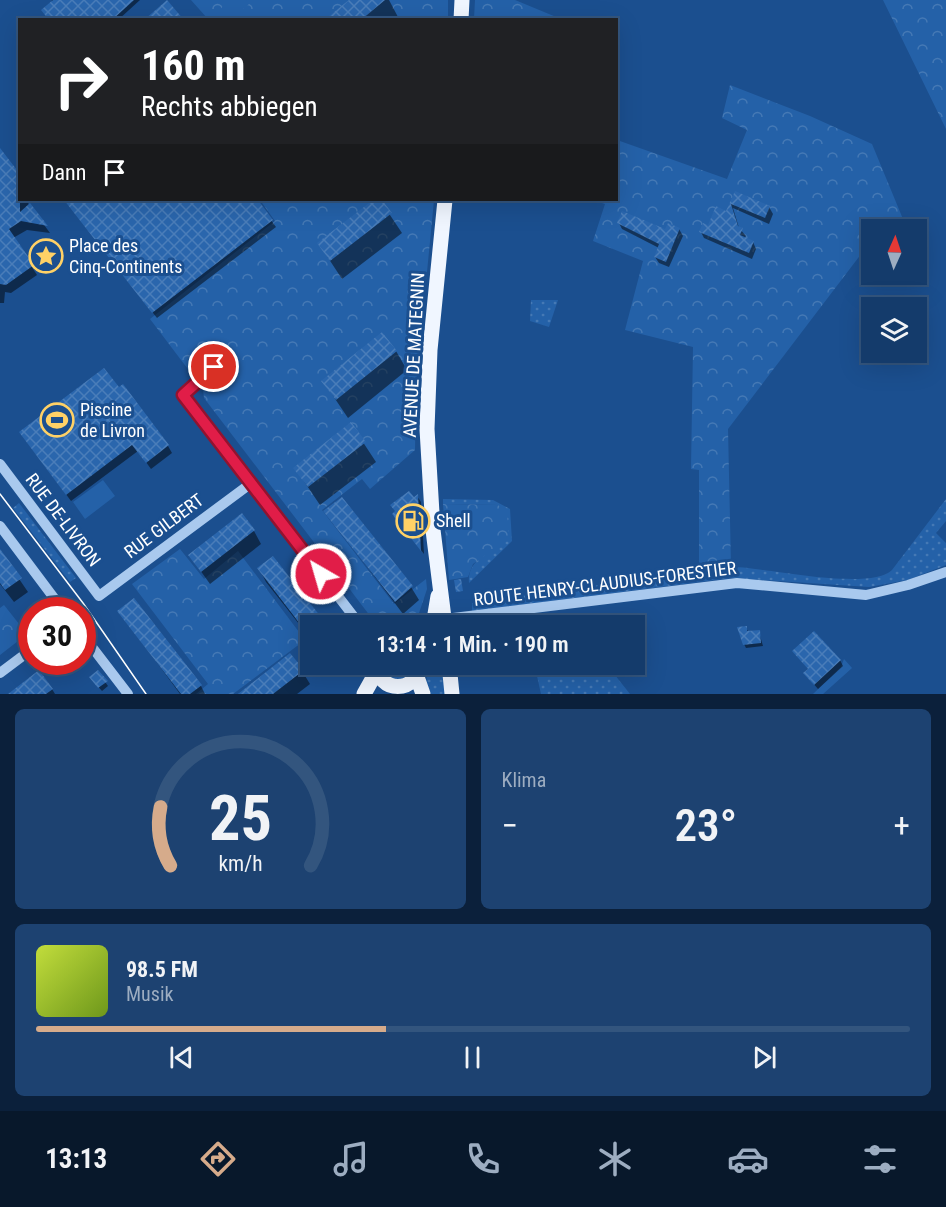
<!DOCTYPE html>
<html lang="de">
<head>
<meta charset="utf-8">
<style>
  :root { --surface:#143b6b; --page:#1d4271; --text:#f1f3f6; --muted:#9dadc1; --line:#33557e; --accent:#d6ab8b }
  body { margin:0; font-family:"Roboto Condensed",sans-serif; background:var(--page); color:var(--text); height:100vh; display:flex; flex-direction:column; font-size:22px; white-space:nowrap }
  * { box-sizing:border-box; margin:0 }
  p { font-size:20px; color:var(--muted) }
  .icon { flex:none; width:33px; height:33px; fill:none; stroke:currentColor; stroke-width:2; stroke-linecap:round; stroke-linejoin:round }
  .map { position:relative; height:694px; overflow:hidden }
  .panel { display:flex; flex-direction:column; gap:15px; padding:15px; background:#0b203b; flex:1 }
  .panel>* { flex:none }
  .banner { position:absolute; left:18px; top:18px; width:600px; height:183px; border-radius:0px; box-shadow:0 6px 24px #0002,0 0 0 2px var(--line); background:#202124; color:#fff; overflow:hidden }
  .needle { width:39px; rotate:3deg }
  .buttons { position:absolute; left:861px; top:219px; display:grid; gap:12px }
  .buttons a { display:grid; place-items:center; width:66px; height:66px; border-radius:0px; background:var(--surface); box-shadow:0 6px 24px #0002,0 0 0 2px var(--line); font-size:30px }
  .speed { position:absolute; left:18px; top:597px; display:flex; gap:12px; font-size:30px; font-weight:700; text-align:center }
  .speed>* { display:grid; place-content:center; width:78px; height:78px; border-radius:50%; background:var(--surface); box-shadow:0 6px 24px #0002,0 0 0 2px var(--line); line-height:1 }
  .speed .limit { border:9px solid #d22; background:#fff; color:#111 }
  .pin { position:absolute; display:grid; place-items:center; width:51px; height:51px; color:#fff; margin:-26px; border:3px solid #fff; border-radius:50%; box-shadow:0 2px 6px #0007 }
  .me { position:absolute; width:66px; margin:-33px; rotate:322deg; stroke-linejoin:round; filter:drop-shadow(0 0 4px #0008) }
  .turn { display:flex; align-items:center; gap:21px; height:126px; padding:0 24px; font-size:27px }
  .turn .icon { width:78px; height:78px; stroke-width:2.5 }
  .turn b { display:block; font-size:42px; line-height:51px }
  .then { display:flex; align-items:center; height:57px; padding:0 24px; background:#0003; gap:12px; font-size:22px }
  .big { font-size:45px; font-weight:600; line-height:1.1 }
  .panel .widget { flex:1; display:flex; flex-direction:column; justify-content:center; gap:9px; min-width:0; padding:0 21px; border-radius:9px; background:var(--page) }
  .panel .dial { align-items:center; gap:0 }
  .dial svg { height:156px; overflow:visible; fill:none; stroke:var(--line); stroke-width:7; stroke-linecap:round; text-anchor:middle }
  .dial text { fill:var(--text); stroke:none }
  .song { display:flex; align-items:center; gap:18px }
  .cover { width:72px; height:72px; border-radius:9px; background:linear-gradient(135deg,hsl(70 70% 55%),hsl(80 70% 35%)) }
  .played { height:6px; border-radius:3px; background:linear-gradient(90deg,var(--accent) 40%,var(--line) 40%) }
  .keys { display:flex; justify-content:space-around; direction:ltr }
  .heat { display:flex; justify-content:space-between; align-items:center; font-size:33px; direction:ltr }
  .panel .tiles { flex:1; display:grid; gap:15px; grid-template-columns:1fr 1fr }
  .widget:last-child { grid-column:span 2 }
  .trip { position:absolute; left:300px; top:615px; width:345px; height:60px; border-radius:0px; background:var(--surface); box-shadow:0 6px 24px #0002,0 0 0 2px var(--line); font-weight:600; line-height:60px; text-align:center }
  .dock { display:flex; height:96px; justify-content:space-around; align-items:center; background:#08182b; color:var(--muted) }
  .dock .icon { width:42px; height:42px }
  .dock .active { color:var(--accent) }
  .dock b { font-size:27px; color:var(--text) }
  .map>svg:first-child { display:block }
  .grass { fill:url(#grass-dots) }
  .forest { fill:url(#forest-crowns) }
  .pitch { fill:#2461a8 }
  .shadow { fill:#0007 }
  .building { fill:url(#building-cross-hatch) }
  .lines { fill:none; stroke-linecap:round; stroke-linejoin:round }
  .minor { stroke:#a9c9ee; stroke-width:10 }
  .major { stroke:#f0f6ff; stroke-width:15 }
  .tram { stroke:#fff; stroke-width:1.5 }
  .route-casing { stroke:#92132f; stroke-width:15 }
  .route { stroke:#e11d48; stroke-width:10 }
  .labels { text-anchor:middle; stroke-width:6; stroke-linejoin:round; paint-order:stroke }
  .poi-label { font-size:18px; fill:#fff; stroke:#1b4f8f; text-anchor:start }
  .street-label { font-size:18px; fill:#fff; stroke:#1b4f8f }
</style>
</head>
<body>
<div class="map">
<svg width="946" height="694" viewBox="0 0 946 694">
  <defs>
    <pattern id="grass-dots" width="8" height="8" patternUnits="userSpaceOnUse" patternTransform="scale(1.5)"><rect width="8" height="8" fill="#2461a8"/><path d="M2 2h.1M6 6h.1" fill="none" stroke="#4579b5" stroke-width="1.8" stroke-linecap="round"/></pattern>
    <pattern id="forest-crowns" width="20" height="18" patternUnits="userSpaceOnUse" patternTransform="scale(1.5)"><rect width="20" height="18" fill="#2461a8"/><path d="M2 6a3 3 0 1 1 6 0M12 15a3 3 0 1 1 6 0" fill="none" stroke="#4579b5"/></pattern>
    <pattern id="building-cross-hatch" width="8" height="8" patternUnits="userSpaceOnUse" patternTransform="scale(1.5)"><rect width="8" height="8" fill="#2a66ad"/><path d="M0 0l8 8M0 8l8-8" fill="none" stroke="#4a7db9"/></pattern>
  </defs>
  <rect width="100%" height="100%" fill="#1b4f8f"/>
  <path class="grass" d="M531,300H558L549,327L530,321Z
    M443,499L493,500L510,509L512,541L469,583C467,565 482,556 495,546L498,505L443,504Z
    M946,499V521L936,533L946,543V565L908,580L869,587L731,578L472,611V603C532,594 592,586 653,578C689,573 711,564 748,568C776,571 873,590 892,570Z
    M19,503L76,578L70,582L13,508Z
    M388,665H406L407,676L402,681L389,679L386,669Z
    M429,665H442L446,694H431L426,682Z
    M595,665H607L630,694H541L537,676Z"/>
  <path class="forest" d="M191,0H448V19H208Z
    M475,0H515L561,19H474Z
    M883,0H946V129Z
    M730,85L810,116L872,144L905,224L872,230L871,241L728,429L731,566L699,568V470L691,469L693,347L625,330L643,261L593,241L605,204L593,200H616L617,140L727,179L747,130L722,118Z
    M260,200H434L416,385L415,450L370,489L362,479L322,510L394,604L426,579L427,589L415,625H377L204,398L203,389L150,319L275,221Z
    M443,504L498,505L507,513L509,538L473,564L468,577L449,580Z
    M180,549L204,579L238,551L305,640L233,694H196L208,684L132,584Z
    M4,605L27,634L0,655V608Z
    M844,659L852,668L823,694H813L841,667Z"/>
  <path class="pitch" d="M230,0H246L249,4L232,19H222L216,13Z
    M103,480L115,496L85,519L73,502Z"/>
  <path class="shadow" d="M52,0H140L118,20H49Z
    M351,0H389L398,17L395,20H327Z
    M0,156L17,173L20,170V200H33L28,203L50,233L27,230L13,238L37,275L11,293L5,292L4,303H0Z
    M736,193L769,207L773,214L769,224L733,208L739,228L746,236L744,239L753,242L756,249L752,259L704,238L701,232L727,213Z
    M65,200H256L276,227L157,318Z
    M375,200H380L402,233L342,279L319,244Z
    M619,223L666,231L679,229L683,236L669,267L659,263L655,257L659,248L622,229Z
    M396,351L407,370L348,418L323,381Z
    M351,424L376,462L320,505L295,468Z
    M25,439L168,446L172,453L151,469L138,451L71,501Z
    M417,496L421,502L424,554L398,520Z
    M325,511L411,587L419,600L403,614Z
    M254,531L261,544L210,584L190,556Z
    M0,551L28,592L14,602L0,584Z
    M259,568L310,626V638L266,582Z
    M119,611L201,686L205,694H180Z
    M746,628L749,633L759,632L763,646L746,648L744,644Z
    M794,651L840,660L843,666L818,689L805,674L809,670Z
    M302,671L310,684L297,694H240Z
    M98,672L108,686L102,691L93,681Z
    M52,689L55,694H11Z"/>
  <path class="building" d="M53,0H134L112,20H49L41,10Z
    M167,0L184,20H144Z
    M349,0H385L361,20H324Z
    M0,148L20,174V212L30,203L48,226L21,221L9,229L34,265L6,285L0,284Z
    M735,191L770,206L765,218L731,204L738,226L743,228L740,235L754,241L749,253L699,232L703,223L708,225L716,206L726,211Z
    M64,200H258L273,220L152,313Z
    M373,200H382L392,213L330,261L317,243Z
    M622,211L665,229L668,223L680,228L666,262L654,257L659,244L617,223Z
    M382,332L397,351L336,400L321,381Z
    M104,368L119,387L123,384L169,445L146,463L132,445L66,495L19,432Z
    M351,422L366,442L308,487L293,468Z
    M409,491L414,497L418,494L421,551L392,514L395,511L390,505Z
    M342,497L413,586L395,602L323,511Z
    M242,513L255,530L201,572L188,555Z
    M0,549L22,578L5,590L0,583Z
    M273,556L328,626H310V637L257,568Z
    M461,579L463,591L456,592L454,580Z
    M134,598L202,685L190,694H181L117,611Z
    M747,626V631L760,630L761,643L743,645L737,627Z
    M814,631L841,660L814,685L803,673L808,669L792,651Z
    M290,653L304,670L273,694H238Z
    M39,670L53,689L46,694H8Z
    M98,670L108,681L98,688L89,677Z"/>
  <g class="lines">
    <path class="minor" d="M214,367L183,395L361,626
      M0,464L99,596L250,484
      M0,526L63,610
      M445,619L737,583L866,595L908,585L946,572
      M82,634L128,694
      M0,673L32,649"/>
    <path class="major" d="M461,20L462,0
      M445,200L430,350L427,429L433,530L445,626
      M433,626L438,596
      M379,664C374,694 422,694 416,664
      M449,664L452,694
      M416,674L423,694
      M364,694L378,669"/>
    <path class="tram" d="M0,494L83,603L146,694"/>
  </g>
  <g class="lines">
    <g class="route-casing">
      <path id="route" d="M214,367L183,395L321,574"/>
    </g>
    <use href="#route" class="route"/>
  </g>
  <defs>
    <g id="sight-ring" transform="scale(1.725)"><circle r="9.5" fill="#1b4f8f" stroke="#ffd166" stroke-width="1.5"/><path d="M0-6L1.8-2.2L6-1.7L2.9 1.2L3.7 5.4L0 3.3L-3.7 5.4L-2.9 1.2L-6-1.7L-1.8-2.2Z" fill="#ffd166"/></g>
    <g id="stadium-ring" transform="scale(1.725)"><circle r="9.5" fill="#1b4f8f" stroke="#ffd166" stroke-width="1.5"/><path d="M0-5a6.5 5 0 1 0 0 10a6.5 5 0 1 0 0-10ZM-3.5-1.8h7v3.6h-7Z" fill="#ffd166"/></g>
    <g id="fuel-ring" transform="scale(1.725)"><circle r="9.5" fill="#1b4f8f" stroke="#ffd166" stroke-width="1.5"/><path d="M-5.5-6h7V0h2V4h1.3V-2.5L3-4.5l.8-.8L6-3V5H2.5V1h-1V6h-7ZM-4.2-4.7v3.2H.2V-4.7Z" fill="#ffd166"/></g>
  </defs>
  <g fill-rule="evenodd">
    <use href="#sight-ring" x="46" y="256"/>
    <use href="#stadium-ring" x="57" y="420"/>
    <use href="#fuel-ring" x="413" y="521"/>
  </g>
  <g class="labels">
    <g class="poi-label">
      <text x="69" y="252">Place des<tspan x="69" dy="21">Cinq-Continents</tspan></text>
      <text x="80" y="416">Piscine<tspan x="80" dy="21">de Livron</tspan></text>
      <text x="436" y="527">Shell</text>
    </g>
    <g class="street-label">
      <text transform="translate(414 355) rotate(-87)" y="6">AVENUE DE MATEGNIN</text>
      <text transform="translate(63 520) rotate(53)" y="6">RUE DE-LIVRON</text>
      <text transform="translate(164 526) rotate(-37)" y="6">RUE GILBERT</text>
      <text transform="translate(605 584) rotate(-7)" y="6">ROUTE HENRY-CLAUDIUS-FORESTIER</text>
    </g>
  </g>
</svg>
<div class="buttons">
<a><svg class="needle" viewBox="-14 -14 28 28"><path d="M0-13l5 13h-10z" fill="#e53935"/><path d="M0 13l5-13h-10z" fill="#9dadc1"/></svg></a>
<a><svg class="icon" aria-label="layers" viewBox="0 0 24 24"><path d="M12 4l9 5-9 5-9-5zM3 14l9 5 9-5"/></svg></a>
</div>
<div class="speed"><div class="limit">30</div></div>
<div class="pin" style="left:214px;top:367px;background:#d93025"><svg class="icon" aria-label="arrive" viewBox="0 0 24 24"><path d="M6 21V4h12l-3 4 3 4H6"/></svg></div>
<svg class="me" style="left:321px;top:574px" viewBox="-20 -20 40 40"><circle r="17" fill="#e11d48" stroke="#fff" stroke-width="3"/><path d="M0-11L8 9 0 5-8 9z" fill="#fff"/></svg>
<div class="trip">13:14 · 1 Min. · 190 m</div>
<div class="banner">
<div class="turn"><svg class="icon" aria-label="right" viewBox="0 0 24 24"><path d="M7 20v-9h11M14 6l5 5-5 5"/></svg><div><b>160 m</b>Rechts abbiegen</div></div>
<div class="then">Dann<svg class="icon" aria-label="arrive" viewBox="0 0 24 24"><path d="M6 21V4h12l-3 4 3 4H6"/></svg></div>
</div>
</div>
<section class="panel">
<div class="tiles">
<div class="widget dial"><svg viewBox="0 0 100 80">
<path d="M14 69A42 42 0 1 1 86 69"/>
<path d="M14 69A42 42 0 0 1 9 39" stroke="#d6ab8b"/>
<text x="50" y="56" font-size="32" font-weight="700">25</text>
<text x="50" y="72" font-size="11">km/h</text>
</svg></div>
<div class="widget"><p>Klima</p>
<div class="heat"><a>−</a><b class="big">23°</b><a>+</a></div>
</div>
<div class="widget">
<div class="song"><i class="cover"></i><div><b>98.5 FM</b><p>Musik</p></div></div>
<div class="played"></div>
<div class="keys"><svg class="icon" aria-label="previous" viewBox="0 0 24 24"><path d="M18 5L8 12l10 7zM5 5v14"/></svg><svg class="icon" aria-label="pause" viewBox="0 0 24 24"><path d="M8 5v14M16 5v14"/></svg><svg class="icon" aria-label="next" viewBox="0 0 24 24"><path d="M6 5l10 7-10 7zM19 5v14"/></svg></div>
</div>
</div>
</section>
<nav class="dock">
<b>13:13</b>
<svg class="icon active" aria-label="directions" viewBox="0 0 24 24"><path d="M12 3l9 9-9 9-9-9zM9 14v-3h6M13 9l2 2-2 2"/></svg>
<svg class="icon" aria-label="music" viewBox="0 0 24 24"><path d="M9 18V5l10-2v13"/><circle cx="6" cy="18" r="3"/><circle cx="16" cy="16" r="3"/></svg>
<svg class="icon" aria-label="phone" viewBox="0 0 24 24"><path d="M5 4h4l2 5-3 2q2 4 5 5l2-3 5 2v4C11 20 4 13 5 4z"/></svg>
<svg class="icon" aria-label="climate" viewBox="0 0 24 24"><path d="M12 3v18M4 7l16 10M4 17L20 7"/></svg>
<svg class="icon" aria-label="car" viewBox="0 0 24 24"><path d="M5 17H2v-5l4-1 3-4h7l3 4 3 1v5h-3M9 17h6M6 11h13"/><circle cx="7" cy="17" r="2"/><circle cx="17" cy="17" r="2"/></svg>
<svg class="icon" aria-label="filters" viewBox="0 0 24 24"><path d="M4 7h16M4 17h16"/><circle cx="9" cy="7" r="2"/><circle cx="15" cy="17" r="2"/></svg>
</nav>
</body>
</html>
